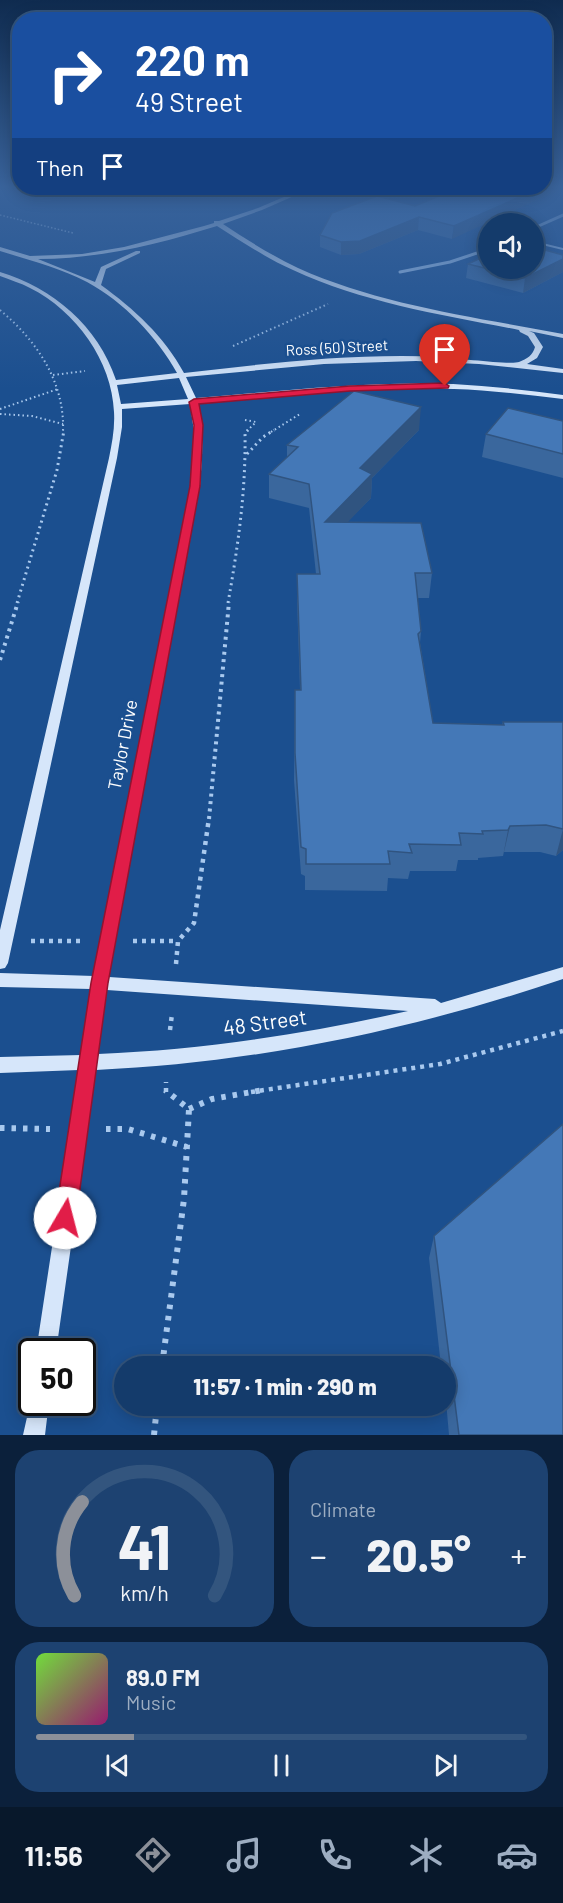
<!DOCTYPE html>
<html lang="en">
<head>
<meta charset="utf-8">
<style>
  :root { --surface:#143b6b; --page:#1d4271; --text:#f1f3f6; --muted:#9dadc1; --line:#33557e; --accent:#8c9099 }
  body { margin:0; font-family:Barlow,sans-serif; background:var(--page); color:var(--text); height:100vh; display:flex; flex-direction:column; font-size:22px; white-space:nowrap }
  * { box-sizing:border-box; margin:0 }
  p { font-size:20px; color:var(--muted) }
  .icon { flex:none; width:33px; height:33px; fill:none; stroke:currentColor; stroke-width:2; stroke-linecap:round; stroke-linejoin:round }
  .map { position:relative; height:1435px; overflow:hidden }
  .drawer { display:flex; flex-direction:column; gap:15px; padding:15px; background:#0b203b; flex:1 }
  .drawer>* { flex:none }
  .guide { position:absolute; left:12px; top:12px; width:540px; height:183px; border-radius:24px; box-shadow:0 3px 15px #0003,0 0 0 2px var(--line); background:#1a4fa0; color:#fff; overflow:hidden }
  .tools { position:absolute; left:478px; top:213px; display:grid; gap:12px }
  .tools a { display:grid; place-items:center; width:66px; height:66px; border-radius:50%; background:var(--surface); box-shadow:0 3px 15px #0003,0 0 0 2px var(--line); font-size:30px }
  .speed { position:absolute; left:18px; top:1338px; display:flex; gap:12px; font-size:30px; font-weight:700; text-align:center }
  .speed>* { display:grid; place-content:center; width:78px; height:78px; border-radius:50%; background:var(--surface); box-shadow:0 3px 15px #0003,0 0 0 2px var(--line); line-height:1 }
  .speed .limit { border:3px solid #111; border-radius:9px; background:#fff; color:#111 }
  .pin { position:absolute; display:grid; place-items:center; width:51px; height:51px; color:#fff; margin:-62px -26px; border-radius:50% 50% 50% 0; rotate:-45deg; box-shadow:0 0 6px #0007 }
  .pin .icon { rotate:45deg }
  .me { position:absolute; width:66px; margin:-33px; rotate:8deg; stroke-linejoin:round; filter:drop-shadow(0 0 4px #0008) }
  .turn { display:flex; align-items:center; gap:21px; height:126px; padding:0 24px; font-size:27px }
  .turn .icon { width:78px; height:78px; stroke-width:2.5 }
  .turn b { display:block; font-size:42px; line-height:51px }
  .then { display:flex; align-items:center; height:57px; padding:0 24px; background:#0003; gap:12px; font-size:22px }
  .big { font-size:45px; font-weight:800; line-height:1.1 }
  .drawer .widget { flex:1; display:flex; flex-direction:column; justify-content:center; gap:9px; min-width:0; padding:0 21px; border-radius:24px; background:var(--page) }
  .drawer .dial { align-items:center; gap:0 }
  .dial svg { height:156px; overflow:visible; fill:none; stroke:var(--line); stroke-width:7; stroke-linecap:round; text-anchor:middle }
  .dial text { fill:var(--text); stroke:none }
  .song { display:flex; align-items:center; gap:18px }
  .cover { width:72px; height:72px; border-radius:9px; background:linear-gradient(135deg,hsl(100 70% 55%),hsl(320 70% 35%)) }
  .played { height:6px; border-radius:3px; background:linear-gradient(90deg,var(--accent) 20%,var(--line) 20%) }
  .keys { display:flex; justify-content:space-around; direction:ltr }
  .heat { display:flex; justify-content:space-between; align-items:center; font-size:33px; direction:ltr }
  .drawer .tiles { flex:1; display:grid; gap:15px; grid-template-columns:1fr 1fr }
  .widget:last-child { grid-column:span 2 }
  .trip { position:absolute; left:114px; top:1356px; width:342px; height:60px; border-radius:30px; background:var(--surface); box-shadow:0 3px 15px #0003,0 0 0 2px var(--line); font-weight:800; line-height:60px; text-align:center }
  .tabs { display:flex; height:96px; justify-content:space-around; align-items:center; background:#08182b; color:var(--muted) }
  .tabs .icon { width:42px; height:42px }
  .tabs .current { color:var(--accent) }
  .tabs b { font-size:27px; color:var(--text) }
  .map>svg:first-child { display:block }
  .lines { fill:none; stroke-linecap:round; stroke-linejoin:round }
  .path-far5 { stroke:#a9c9ee; stroke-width:1.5; stroke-dasharray:1.5 2; stroke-linecap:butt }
  .path-far4 { stroke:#a9c9ee; stroke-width:2; stroke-dasharray:1.5 3; stroke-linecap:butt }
  .path-far3 { stroke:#a9c9ee; stroke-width:3; stroke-dasharray:2 4; stroke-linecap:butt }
  .path-far2 { stroke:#a9c9ee; stroke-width:4; stroke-dasharray:3 4.5; stroke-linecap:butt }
  .path-far1 { stroke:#a9c9ee; stroke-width:4.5; stroke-dasharray:4 5; stroke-linecap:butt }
  .path { stroke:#a9c9ee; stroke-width:6; stroke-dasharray:4.5 7; stroke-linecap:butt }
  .lane { stroke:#a9c9ee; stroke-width:2 }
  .street { stroke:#a9c9ee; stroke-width:3 }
  .secondary { fill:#d6e6fa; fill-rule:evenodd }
  .wall { fill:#3a679d }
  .shaded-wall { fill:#305480 }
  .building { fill:#4478b7; stroke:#305480; stroke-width:1.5 }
  .route { fill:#e11d48; stroke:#92132f; stroke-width:1.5 }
  .labels { text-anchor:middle; stroke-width:5; stroke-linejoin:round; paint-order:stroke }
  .far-street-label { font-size:15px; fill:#fff; stroke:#1b4f8f }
  .street-label { font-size:18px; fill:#fff; stroke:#1b4f8f }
  .near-street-label { font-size:21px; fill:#fff; stroke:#1b4f8f }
</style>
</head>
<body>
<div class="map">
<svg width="563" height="1435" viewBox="0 0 563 1435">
  <rect width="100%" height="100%" fill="#1b4f8f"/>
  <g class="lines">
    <path class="path-far5" d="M0,215L73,233"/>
    <path class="path-far4" d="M0,310C37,341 65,382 63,432
      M233,346L328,304
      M53,375L85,371
      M0,409L58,389
      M0,414L32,416L63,424
      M245,420L256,422L246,432
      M271,432L300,414"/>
    <path class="path-far3" d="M247,454L263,437L274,430
      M17,603L57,470L64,430
      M228,603C238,546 246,491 245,433L248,430"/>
    <path class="path-far2" d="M0,660L18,602
      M209,819L229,602"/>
    <path class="path-far1" d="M31,941H81
      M133,941H178
      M176,964L178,941L194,923L209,818
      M170,1030L172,1014
      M166,1092V1082
      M251,1092L440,1064L563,1031"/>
    <path class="path" d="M189,1109L212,1099L263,1090
      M0,1128L50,1129
      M106,1129H128L187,1147
      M162,1366L184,1199L189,1109L165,1090
      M154,1435L157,1406"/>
    <path class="lane" d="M534,242L563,249"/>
    <path class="street" d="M534,228L563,215
      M400,272L450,262L489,249"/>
    <path class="secondary" d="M305,188H312L262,210L223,224C247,240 271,255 298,268C380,305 474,317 563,334V338L529,331L534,333L543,347L537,358L527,364L563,369V373L479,364L416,361L324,364L186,377L196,398C281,391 367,381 453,384C490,386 526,390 563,395V399C527,395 490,390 454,389C368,386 282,395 197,403C205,432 202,457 200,486L109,977L435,999L441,1003L563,967V979C412,1030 255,1063 96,1070L56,1352H36L79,1070L0,1073V1057L81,1055L91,989L0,987V973L94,976L190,486L195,438L190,404L122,409V427L117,458L8,963L5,968L0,969V930L109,458C112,443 115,428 114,412C112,361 76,311 30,288C21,283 10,280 0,276V272C53,288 98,326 116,380L177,373C157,337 124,302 87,282C60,268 29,260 0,251V247L30,256L82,254L124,247L204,226L214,223V221H219L258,208ZM217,226C242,242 266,258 293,270C364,303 443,315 519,330L520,332L528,336L535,347C533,355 527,359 519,362C510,365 456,358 441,357C356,353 269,363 184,373C164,336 134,309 101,285L106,269L140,253V251H136L101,267L95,282L38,259C99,259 159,244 217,226ZM179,378L188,399L121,404L117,385ZM107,990L408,1011C306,1034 202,1050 98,1054Z
      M32,1395V1402H49L45,1435H23Z"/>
  </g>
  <path class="wall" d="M459,188L452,239L418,230L359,254L341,255L320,247V235L415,206Z
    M563,255V272L523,293L466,278L468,264Z
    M563,421V478L482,457L486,434Z
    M419,430L372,478L371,498L347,522L432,573L429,598H417L421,631L420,643L433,723L502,725L503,722H563V850L556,856L540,852H504L503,856L478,858V860H458L456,871H410L408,879L388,878L387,891L305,890V876L301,874L294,780L295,690H300L297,599V574H316L309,508L269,498V474L287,458V445Z
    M434,1236L563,1435H449L446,1401V1366H441L429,1258Z"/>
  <path class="shaded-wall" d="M540,188H563L452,239L454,226Z
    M419,217L418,230L359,254L341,255V242Z
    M563,259V272L523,293L525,278Z
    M421,407L419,430L372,478L371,498L324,547L325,522L360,468Z
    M510,826L504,852L503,856L508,830Z
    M563,829V850L556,856Z"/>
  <path class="building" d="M459,188H540L454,226L419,217L360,241L341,242L320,235L332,213L377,196L415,206Z
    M534,247L563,255V259L525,278L468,264L489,254V268H534Z
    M354,391L421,407L360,468L372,474L325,522L421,523L432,573H415L421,631L418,634L433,723L504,725L503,722H563V829L546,825L510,826L508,830L482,831L483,834L459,833L461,845L409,844L412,853L388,851L390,864H306V849L301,847L295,753V690H301L297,574H320L309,484L269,474L298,447L287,445Z
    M508,408L563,421V454L486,434Z
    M563,1124V1435H459L434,1236Z"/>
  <linearGradient id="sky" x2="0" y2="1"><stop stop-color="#0f2b4f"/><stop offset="0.48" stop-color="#39639b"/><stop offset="1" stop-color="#39639b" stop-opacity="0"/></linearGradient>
  <rect width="563" height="389" fill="url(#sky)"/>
  <path class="route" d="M445,383L449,386L448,388L350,391L199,404L203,425L200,486L108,983L76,1218L73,1226L65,1229L58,1226L55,1218L91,983L190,486L194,425L189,402L194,399L350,386Z"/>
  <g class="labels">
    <g class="far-street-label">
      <text transform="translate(337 348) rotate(-3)" y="5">Ross (50) Street</text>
    </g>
    <g class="street-label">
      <text transform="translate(123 745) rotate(-79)" y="6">Taylor Drive</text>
    </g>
    <g class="near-street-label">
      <text transform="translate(265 1023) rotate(-8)" y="7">48 Street</text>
    </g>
  </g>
</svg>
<div class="tools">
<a><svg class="icon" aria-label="sound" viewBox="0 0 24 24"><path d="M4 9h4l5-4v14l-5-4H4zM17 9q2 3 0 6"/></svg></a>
</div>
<div class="speed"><div class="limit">50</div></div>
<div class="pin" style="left:445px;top:386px;background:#d93025"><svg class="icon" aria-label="arrive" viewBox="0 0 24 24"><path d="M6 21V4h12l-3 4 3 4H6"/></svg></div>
<svg class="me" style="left:65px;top:1218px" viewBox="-20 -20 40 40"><circle r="19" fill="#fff"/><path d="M0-13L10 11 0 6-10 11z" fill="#e11d48"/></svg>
<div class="trip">11:57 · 1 min · 290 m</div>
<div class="guide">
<div class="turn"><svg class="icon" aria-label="right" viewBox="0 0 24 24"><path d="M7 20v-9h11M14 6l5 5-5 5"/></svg><div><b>220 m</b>49 Street</div></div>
<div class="then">Then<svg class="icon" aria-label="arrive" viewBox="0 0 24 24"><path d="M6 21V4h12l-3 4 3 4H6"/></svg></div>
</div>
</div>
<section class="drawer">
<div class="tiles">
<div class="widget dial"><svg viewBox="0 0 100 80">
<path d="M14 69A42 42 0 1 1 86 69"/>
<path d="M14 69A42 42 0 0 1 18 21" stroke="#8c9099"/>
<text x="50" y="56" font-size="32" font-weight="700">41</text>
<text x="50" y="72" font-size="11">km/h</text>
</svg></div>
<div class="widget"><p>Climate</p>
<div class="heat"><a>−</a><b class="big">20.5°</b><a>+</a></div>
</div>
<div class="widget">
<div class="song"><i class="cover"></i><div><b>89.0 FM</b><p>Music</p></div></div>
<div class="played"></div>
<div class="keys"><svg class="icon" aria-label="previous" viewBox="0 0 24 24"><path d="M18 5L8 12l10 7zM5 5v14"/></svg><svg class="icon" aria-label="pause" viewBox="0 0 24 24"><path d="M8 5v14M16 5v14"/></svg><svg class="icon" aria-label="next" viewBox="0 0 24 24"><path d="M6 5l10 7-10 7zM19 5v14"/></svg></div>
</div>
</div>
</section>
<nav class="tabs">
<b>11:56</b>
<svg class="icon current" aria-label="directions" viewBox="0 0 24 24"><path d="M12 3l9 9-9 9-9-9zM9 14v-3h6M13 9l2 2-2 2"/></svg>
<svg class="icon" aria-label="music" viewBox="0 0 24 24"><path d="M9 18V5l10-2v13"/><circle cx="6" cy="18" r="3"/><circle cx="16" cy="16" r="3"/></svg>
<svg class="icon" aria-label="phone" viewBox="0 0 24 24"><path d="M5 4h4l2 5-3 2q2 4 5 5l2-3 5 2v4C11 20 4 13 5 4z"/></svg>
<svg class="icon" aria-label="climate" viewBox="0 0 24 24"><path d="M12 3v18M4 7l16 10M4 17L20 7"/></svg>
<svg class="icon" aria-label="car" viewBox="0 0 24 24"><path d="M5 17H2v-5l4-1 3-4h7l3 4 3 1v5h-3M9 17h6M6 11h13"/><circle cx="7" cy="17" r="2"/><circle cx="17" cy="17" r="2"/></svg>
</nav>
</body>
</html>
